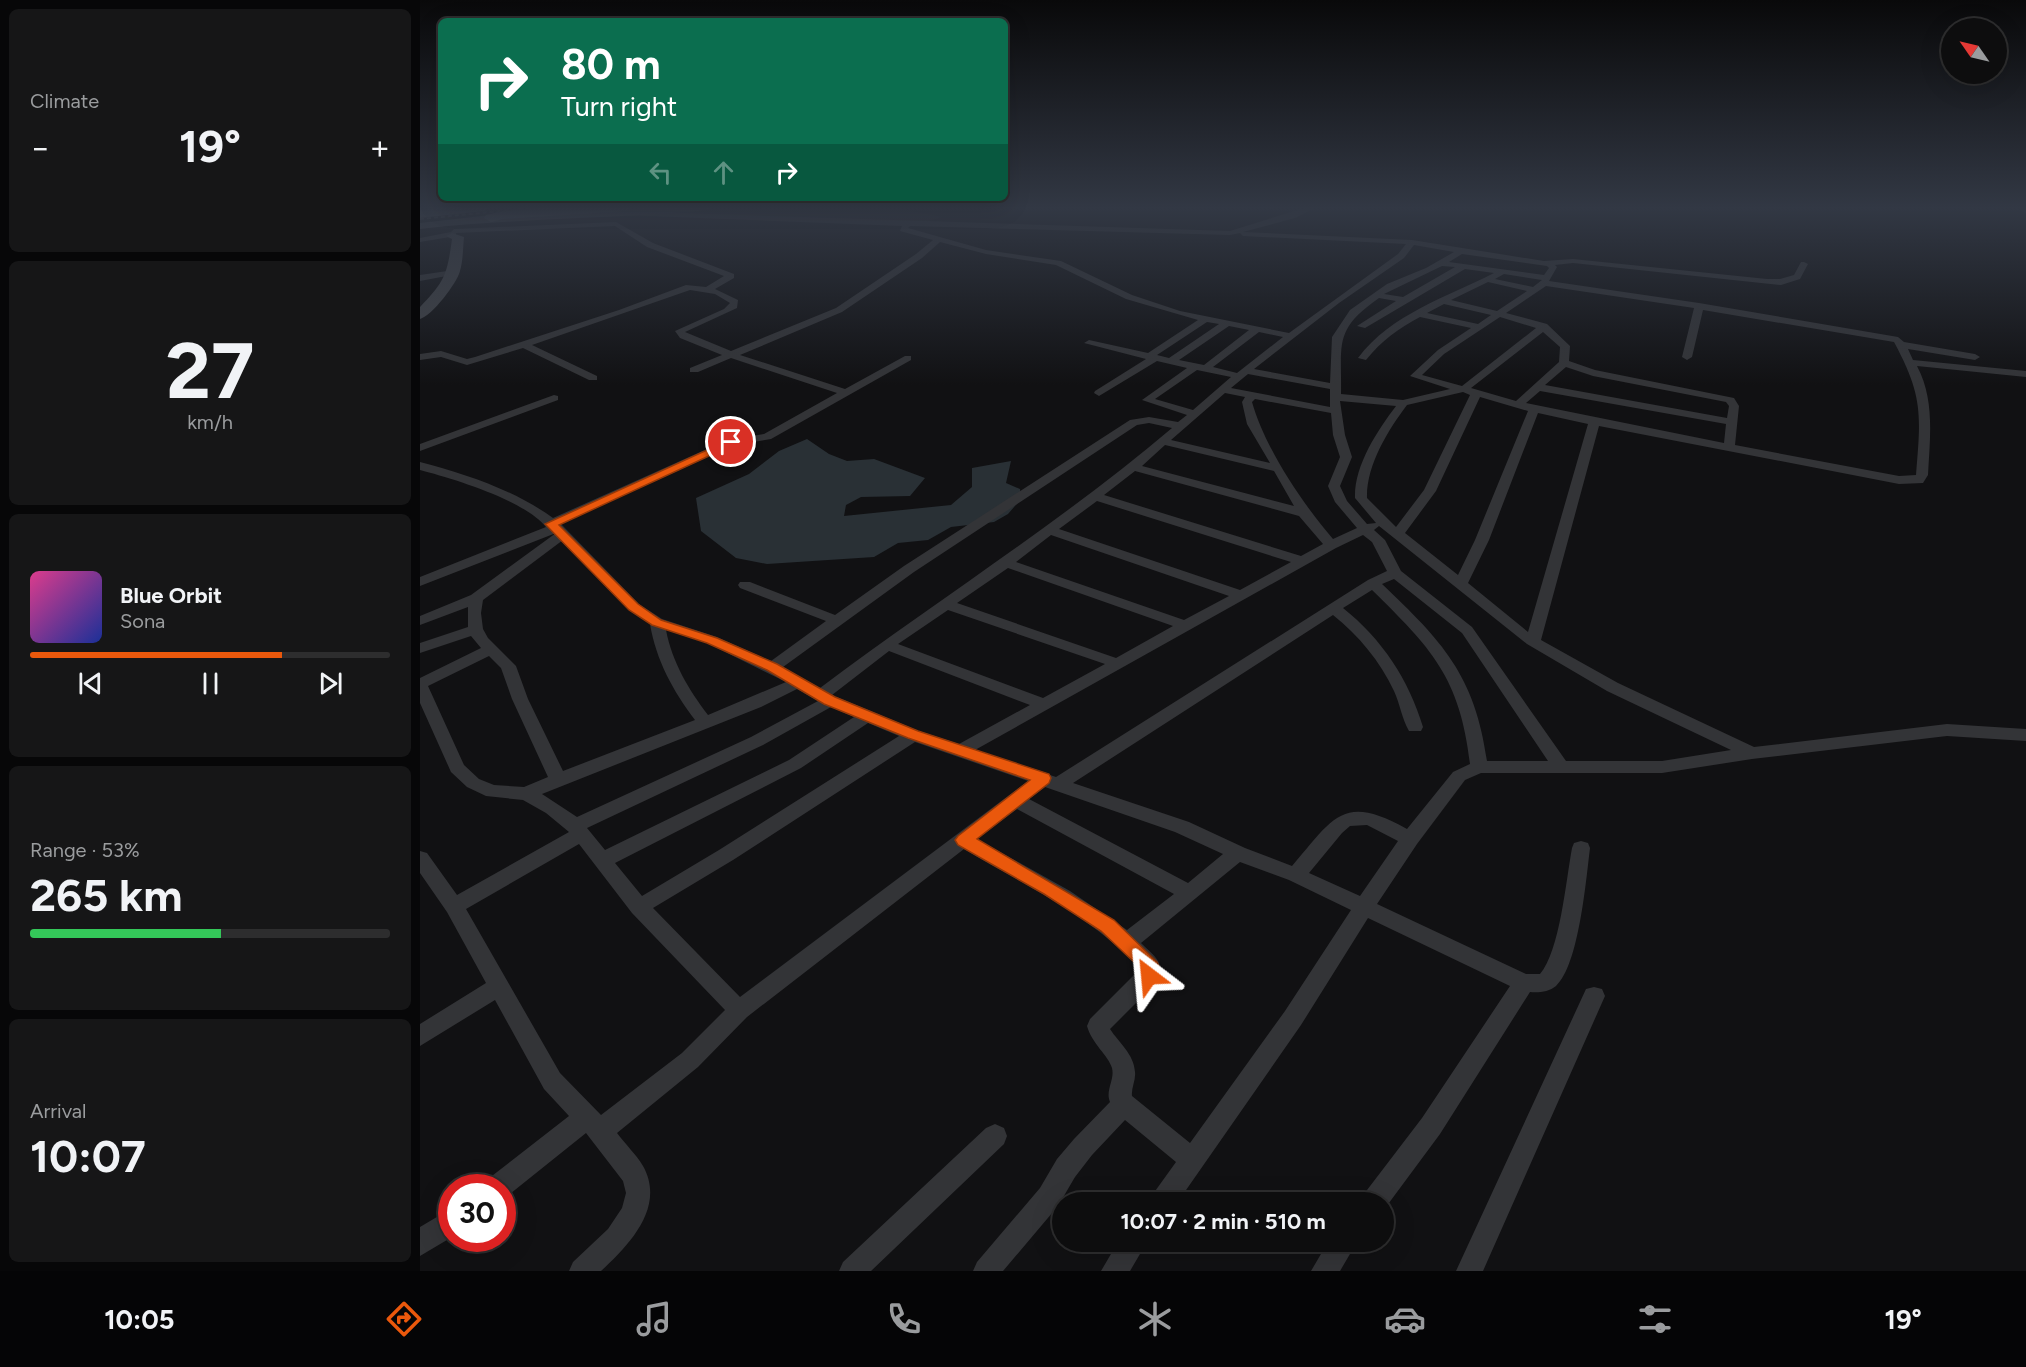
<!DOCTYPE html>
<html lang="en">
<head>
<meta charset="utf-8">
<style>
  :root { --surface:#0d0d0e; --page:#161617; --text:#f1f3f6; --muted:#9a9c9e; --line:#2d2d2e; --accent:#ea580c }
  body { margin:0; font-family:Figtree,sans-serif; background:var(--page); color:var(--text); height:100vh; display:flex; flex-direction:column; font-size:22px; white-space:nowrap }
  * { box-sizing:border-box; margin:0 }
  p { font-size:20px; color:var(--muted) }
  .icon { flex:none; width:33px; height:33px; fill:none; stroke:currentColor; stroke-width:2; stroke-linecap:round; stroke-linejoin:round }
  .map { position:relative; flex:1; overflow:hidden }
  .drawer { display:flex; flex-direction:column; gap:9px; padding:9px; background:#070708; width:420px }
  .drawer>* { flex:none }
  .banner { position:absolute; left:18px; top:18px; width:570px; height:183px; border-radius:9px; box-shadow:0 6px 24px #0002,0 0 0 2px var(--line); background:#0b6e4f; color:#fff; overflow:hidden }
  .needle { width:39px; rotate:304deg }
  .buttons { position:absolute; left:1521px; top:18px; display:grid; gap:12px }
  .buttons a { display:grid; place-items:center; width:66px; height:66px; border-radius:50%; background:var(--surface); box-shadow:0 6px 24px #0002,0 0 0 2px var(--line); font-size:30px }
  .speed { position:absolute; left:18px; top:1174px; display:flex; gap:12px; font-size:30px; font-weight:700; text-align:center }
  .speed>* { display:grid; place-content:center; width:78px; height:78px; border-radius:50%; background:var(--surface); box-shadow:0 6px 24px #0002,0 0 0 2px var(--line); line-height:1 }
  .speed .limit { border:9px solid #d22; background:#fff; color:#111 }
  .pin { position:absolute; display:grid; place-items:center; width:51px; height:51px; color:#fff; margin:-26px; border:3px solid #fff; border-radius:50%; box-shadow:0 2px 6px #0007 }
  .me { position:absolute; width:66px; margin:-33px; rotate:331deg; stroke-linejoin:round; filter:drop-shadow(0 0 4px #0008) }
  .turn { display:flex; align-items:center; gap:21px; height:126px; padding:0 24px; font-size:27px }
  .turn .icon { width:78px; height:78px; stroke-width:2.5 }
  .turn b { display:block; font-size:42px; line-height:51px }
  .lanes { display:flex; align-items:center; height:57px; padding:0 24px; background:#0003; justify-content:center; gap:30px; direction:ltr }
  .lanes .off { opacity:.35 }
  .big { font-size:45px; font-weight:700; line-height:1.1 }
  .drawer .tile { flex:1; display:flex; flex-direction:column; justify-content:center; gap:9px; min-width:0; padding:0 21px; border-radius:9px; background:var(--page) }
  .drawer .dial { align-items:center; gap:0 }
  .dial b { font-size:78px; line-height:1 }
  .song { display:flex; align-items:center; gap:18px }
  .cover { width:72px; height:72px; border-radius:9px; background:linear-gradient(135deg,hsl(330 70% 55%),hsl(230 70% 35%)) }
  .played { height:6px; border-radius:3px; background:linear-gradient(90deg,var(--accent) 70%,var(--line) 70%) }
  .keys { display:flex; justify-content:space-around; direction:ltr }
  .heat { display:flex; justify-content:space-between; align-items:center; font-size:33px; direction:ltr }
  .charge { height:9px; border-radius:4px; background:linear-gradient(90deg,#34c759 53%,var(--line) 0) }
  .trip { position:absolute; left:632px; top:1192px; width:342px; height:60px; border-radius:30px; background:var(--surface); box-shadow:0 6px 24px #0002,0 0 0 2px var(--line); font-weight:700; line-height:60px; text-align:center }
  .dock { display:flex; height:96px; justify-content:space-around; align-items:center; background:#050506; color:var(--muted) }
  .dock .icon { width:42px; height:42px }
  .dock .selected { color:var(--accent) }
  .dock b { font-size:27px; color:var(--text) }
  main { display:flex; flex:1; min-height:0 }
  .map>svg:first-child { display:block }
  .built { fill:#1e1e1f }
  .water { fill:#293035 }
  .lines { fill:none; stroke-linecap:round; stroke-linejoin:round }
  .street { fill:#333437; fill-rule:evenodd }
  .secondary { fill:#414347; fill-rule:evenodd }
  .highway { fill:#5f6268; fill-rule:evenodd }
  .rail { stroke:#46484c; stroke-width:2; stroke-dasharray:4 3; stroke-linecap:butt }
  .route { fill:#ea580c; stroke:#983908; stroke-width:1.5 }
</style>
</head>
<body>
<main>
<section class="drawer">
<div class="tile"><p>Climate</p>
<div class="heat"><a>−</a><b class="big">19°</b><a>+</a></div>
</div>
<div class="tile dial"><b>27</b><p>km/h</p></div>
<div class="tile">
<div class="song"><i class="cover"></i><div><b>Blue Orbit</b><p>Sona</p></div></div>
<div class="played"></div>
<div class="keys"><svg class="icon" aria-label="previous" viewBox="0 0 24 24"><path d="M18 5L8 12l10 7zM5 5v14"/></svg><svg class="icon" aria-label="pause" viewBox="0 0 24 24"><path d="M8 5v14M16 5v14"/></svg><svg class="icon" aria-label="next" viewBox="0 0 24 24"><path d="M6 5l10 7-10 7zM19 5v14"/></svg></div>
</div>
<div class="tile"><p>Range · 53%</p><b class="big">265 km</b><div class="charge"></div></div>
<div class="tile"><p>Arrival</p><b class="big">10:07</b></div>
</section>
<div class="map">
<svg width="1606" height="1271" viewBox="0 0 1606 1271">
  <rect width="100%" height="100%" fill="#111113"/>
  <path class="built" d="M309,207H471L522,217L505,222L243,214Z"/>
  <path class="water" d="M387,439L409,454L427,461L454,459L505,478L490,496L441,497L426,505L424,516L531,505L552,487V468L591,461L586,483L600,489L601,499L588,514L574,522L531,527L508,540L478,543L454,557L347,564L316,558L281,531L276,498L329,474L359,451Z"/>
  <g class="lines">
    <path class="street" d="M887,207H897L875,218L823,232L992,240L1124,261L1153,259L1347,279H1360L1374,275L1381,262H1384L1388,264L1380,279L1361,285L1153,263L1135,265L1137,267L1129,281L1279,303L1478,337L1484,342L1555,354L1560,357L1555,360L1488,349L1493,360L1606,371V377L1497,366C1515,400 1510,437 1508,475L1503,483L1479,484L1179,426L1121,640L1198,683L1334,747L1527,724L1606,729V741L1527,736L1332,759L1242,773H1061L1045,780L997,844L957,904L1106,974H1120C1140,951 1146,880 1152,848L1154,843L1161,841L1168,843L1170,848C1166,880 1159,965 1136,986C1129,992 1118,993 1110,992L1020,1134L963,1211V1203H940L944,1194L1002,1118L1090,986L948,918L881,1025L757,1203H729L733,1194L756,1162L705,1120L672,1155L655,1177L638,1206L583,1271H553L557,1262L620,1188L637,1159L654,1139L690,1102C685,1090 695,1080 692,1068C688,1055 672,1044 667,1026L670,1019L720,969C672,916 606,886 544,849L327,1017L278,1067L197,1133C205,1144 216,1154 223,1166C246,1207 209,1245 181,1271H149L153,1262L188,1229L202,1208L206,1193L203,1181L166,1133L86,1197L82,1198V1188H64L68,1179L149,1116L124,1089L75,1000L0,1046V1024L66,983L27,912L0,873V851L7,853L37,895L149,832L126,813L103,800L66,796L47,787L31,772L0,703V678L61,648L51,636L0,653V643L48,627V607L0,625V616L51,595L136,533L0,586V577L126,527C104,500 34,479 0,470V462C46,474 94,490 133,518L307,440L344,434L417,393L311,358L278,372H270V368L302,355L260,338L255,331L304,309L310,303L295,294L270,290L112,345L177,376V380H169L103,348L47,365L21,357L0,360V354L21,351L47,359L55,357L199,310L266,285L286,287L304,276L227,247L195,226L36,233V236L0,242V238L31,232L34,229L196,222L233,243L314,274V278L295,289L318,300L317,308L265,332L311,351L416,308L496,254L513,240L480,231L482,226L203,215L200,211L810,231ZM490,226L810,235L820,233L823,236L986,244L978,254L869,333L760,311L712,295L641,261L566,250L488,228ZM520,242L566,254L636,265L706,299L778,320L728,353L669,340L664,343L726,359L675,391L674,393L679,396L737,361L767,368L722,400L767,415L758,422L729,417L710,420L484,566L415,615L330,582H320L318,585L320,588L406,621L351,661L297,637L242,619L219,604L141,524L314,445L351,439L491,360V356H485L425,389L320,355L422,312L502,258ZM994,245L1034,252L1006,268L967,284L930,310L912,337L910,383L834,369L919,303L984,258ZM1042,254L1127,266L1129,268L1124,275L1029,262ZM1022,266L1035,267L983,297L964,294ZM1045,269L1074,273C1027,297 971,314 938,358L946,360C961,341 979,328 1000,317L1051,328L1018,350L990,376L1030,389L983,400L921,394C922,344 913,330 959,298L976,301L937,326L945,328ZM1084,274L1122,280L1113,287L1075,279ZM1068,282L1107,291L1077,311L1031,300ZM1126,286L1274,308L1262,357L1267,360L1272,357L1283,310L1474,342C1503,396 1501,414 1496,475L1479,476L1315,445L1319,406L1314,398L1175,370L1149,361L1150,346L1127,324L1086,313ZM1024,304L1071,315L1058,324L1007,313ZM1080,317L1116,328L1042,386L1002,375L1024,354ZM787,322L799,324L749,358L737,355ZM809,326L829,330L784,365L759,360ZM839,332L863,337L817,373L793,367ZM1123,332L1140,347L1139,362L1096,401L1051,388ZM1146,367L1173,376L1306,402L1309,406L1307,418L1125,385ZM777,370L811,377L773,410L735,399ZM828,374L910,389V407L811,388ZM1120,391L1306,424L1304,443L1106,403ZM1043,392L1050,395L1004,490L976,527L947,498C946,466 968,430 987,405ZM805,393L825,397L822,402L827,424L850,463L751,440ZM1060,397L1108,411L1055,540L1038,575L985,533L1016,491ZM835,399L911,413L913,435L920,457L908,486L915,502L937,528L913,539C882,503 845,448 832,402ZM920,401L976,406C957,431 934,466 935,498L956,523L947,524L927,501L920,486L932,457L925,435ZM1118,413L1168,424L1108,632L1048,583L1069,540ZM729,423L752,428C640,523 517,600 400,688L363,667L494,572L717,425ZM745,445L854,471L874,506L722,466ZM715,471L879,516L903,544L881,556L684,495ZM677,501L871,562L820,590L639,529ZM959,526L1107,644L1187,691L1311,750L1242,761H1146L1052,627L981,571L965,540L954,530ZM631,535L809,596L764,620L596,562ZM943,535L952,542L967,571L948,580L636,777L555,750L916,548ZM143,540L209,610L230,624C236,660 253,691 275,720L143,771L108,699L96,666L68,638L63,629L61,613L63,600ZM588,568L753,626L696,658L537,603ZM974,579L1042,633L1128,761H1067C1055,675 1022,641 962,584ZM952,590C1011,648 1040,677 1050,764L1033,772L987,829C923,793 914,817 872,866L825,848L769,822L653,783L913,615C939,636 960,661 974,691C980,704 982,719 989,731H1001L1003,727C989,680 962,639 923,608ZM528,610L685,664L623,698L478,644ZM246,630L287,643L366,682L288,715C269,690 252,662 246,630ZM469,651L610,705L539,744L499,731L412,695ZM69,656L81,668L92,699L128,777L104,787L74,785L59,779L44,765L8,686ZM377,689L398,701L331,737L157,817L122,794L341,707ZM411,707L434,717L369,760L185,850L167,828L343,745ZM448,723L479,736L299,850L222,896L195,863L381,768ZM495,742L608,781L320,997L233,908L313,860ZM625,787L755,832L803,854L768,883L609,799ZM597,809L754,894L707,930L650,891L557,839ZM947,825L978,841L940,896L889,873L922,833L930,826ZM159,844L212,913L305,1010L262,1053L181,1115L140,1073L46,909ZM820,862L869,880L931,910L865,1011L770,1143L712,1096C711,1088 716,1080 715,1072C714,1054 699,1043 690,1029L737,982C746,962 735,957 721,943Z
      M1596,207L1606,208V213Z
      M34,270L38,272L37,274L0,281V275Z
      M134,395L138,396V400L0,451V444Z
      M1174,987L1182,989L1185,996L1063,1271H1036L1166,989Z
      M575,1124L584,1128L587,1136L584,1144L451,1271H419L423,1262L566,1128Z
      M32,1208V1237L0,1256V1227Z
      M698,1242H727L710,1271H681Z
      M908,1242H937L920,1271H891Z"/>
    <path class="secondary" d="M249,207H293L288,210C192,219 96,218 0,229V223L71,215Z
      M32,233L44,237C43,248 43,261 40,271C37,283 12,316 0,319V307C25,281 27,275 32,239L26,236Z"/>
    <path class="highway" d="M25,207H71L64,211L0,218V210Z
      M140,207H212L205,211L83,219L71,222L64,218L66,215L83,211Z"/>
    <path class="rail" d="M0,219L120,207"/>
  </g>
  <linearGradient id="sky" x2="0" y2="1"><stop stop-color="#09090a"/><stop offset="0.54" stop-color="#323844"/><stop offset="1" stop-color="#323844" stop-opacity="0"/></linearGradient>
  <rect width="1606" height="385" fill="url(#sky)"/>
  <path class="route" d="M311,439L315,440V444L139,525L218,604L241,620L297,638L357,664L415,697L498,731L629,774L631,778L629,783L557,839L694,920L737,962L740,968L736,981L729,984L722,981L720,976L721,969L717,965L681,931L624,894L538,845L535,840L538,836L610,780L488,738L404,704L347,670L287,643L232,625L209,610L125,524Z"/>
</svg>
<div class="buttons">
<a><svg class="needle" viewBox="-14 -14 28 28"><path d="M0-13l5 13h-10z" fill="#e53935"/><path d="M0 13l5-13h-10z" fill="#9a9c9e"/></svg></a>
</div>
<div class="speed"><div class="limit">30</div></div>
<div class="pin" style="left:311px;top:442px;background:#d93025"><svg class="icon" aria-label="arrive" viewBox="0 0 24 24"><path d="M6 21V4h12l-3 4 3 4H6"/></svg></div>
<svg class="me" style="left:729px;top:976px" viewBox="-20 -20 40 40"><path d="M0-17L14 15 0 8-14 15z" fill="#ea580c" stroke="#fff" stroke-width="4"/></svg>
<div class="trip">10:07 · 2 min · 510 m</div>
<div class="banner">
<div class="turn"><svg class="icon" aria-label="right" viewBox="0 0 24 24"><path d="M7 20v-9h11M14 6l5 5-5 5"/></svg><div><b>80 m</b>Turn right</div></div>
<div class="lanes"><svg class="icon off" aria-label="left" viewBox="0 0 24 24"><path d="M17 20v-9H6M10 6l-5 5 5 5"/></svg><svg class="icon off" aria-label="ahead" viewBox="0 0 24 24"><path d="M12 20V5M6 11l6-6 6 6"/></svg><svg class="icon" aria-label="right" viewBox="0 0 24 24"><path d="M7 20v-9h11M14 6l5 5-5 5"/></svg></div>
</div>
</div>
</main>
<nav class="dock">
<b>10:05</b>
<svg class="icon selected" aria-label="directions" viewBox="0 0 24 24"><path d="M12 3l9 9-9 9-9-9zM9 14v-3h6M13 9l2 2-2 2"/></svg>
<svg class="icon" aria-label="music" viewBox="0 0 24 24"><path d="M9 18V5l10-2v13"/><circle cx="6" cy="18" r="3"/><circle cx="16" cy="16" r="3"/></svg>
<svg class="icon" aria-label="phone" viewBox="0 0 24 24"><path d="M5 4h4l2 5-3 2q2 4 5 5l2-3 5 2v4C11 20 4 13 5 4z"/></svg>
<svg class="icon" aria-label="climate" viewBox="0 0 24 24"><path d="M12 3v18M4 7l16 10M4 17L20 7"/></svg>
<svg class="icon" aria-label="car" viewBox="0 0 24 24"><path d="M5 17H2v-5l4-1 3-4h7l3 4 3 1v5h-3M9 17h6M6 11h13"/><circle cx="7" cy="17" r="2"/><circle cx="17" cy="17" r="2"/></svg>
<svg class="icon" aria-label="filters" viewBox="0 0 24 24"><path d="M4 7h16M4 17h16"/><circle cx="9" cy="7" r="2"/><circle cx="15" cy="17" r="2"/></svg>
<b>19°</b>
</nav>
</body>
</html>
